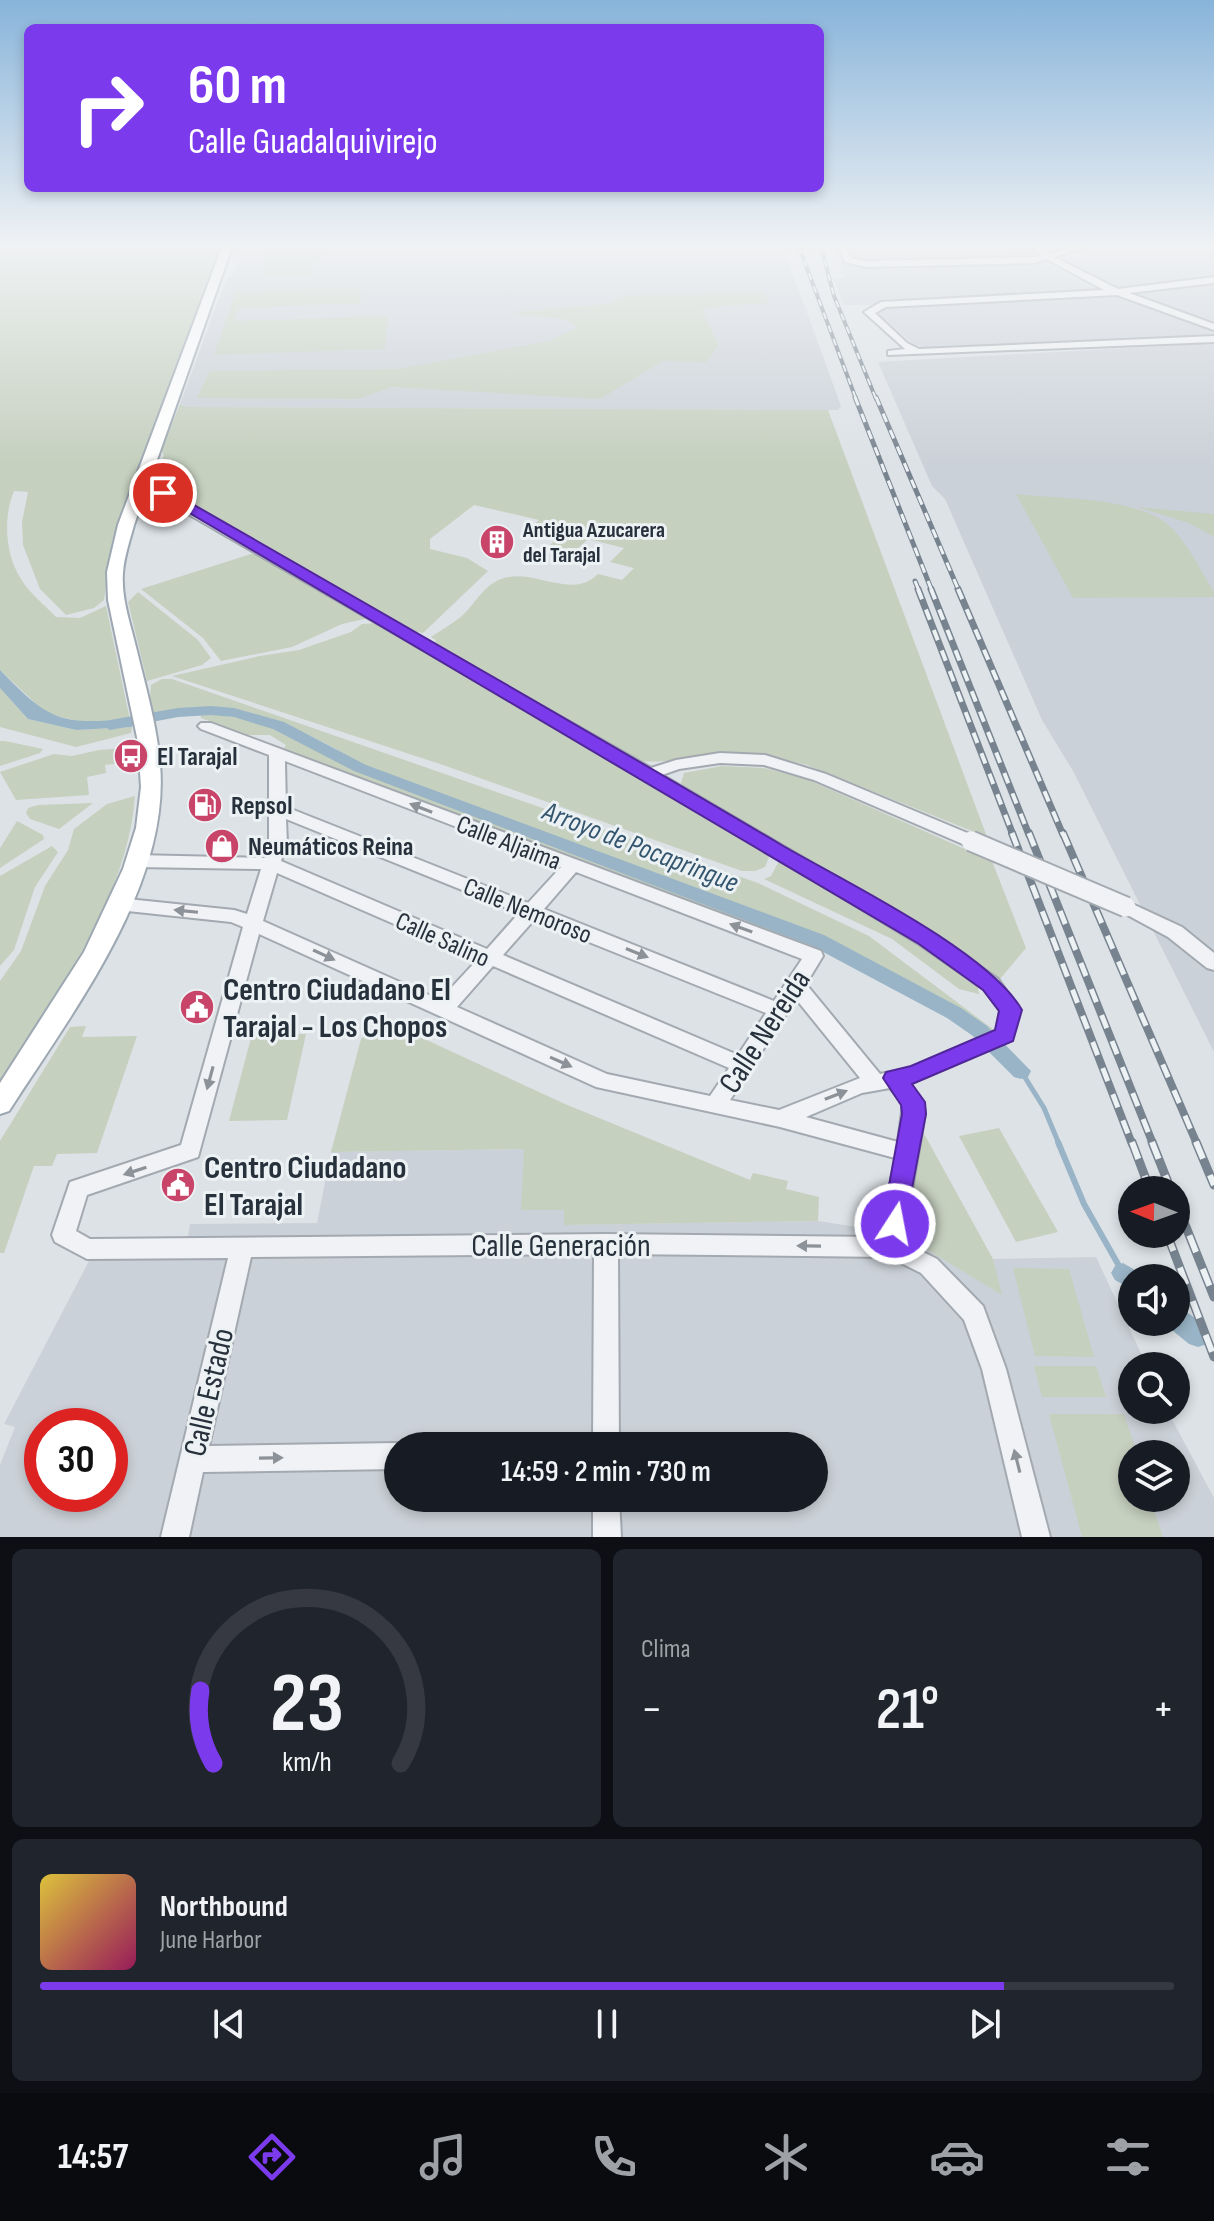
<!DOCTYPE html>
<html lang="es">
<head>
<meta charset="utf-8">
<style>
  :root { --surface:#171b24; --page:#20242c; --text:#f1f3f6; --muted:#9ea1a6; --line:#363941; --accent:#7c3aed }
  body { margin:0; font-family:"Sofia Sans Condensed",sans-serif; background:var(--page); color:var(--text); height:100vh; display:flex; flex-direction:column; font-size:30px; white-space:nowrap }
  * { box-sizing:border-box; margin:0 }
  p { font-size:26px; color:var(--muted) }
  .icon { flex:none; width:44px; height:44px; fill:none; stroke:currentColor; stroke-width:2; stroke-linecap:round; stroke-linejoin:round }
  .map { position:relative; height:1537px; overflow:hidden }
  .side { display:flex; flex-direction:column; gap:12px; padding:12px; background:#0d0f14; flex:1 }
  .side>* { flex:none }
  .banner { position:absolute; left:24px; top:24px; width:800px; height:168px; border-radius:12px; box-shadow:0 4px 12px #0003; background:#7c3aed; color:#fff; overflow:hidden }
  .needle { width:52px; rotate:271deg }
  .fabs { position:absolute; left:1118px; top:1176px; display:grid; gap:16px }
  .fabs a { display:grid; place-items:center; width:72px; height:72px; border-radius:50%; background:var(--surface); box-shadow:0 4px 12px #0003; font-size:40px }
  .speed { position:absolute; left:24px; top:1408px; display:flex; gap:16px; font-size:40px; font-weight:700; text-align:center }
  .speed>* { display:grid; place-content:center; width:104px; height:104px; border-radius:50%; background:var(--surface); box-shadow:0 4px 12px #0003; line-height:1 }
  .speed .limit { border:12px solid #d22; background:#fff; color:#111 }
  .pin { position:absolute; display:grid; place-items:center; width:68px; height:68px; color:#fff; margin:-34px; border:4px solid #fff; border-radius:50%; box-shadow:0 2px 8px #0007 }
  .me { position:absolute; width:88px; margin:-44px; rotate:11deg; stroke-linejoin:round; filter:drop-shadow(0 0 6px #0008) }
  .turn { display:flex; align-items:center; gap:28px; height:168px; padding:0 32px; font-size:36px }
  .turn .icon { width:104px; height:104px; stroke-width:2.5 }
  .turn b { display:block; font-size:56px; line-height:68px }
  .big { font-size:60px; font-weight:600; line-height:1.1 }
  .side .widget { flex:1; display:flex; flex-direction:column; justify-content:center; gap:12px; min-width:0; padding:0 28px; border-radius:12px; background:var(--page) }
  .side .dial { align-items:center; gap:0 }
  .dial svg { height:208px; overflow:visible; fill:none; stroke:var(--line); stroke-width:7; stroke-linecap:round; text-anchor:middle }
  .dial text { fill:var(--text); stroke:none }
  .song { display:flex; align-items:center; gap:24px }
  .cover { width:96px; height:96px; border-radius:12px; background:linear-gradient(135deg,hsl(50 70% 55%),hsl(330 70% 35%)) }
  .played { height:8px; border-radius:4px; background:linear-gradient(90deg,var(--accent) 85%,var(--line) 85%) }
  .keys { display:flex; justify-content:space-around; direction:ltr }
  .heat { display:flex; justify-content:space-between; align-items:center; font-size:44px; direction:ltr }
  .side .tiles { flex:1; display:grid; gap:12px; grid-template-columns:1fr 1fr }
  .widget:last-child { grid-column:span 2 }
  .trip { position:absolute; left:384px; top:1432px; width:444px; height:80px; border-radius:40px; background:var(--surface); box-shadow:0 4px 12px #0003; font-weight:600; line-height:80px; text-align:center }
  .tab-bar { display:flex; height:128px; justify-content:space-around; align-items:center; background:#090b0e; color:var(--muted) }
  .tab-bar .icon { width:56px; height:56px }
  .tab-bar .on { color:var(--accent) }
  .tab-bar b { font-size:36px; color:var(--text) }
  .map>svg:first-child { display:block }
  .built { fill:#cbd1d8; fill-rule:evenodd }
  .green { fill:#c5d0bf }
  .water { fill:#99b4c6 }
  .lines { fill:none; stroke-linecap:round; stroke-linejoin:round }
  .stream-far1 { stroke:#99b4c6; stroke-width:5 }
  .stream { stroke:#99b4c6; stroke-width:6 }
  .canal { fill:#99b4c6; fill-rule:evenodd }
  .minor-casing { stroke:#a3a9b0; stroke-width:4 }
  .major-casing { stroke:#9da8b2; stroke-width:4 }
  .minor { fill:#f0f2f5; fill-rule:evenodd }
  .major { fill:#fff; fill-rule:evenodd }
  .rail-far4-casing { stroke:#77838f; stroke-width:4 }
  .rail-far3-casing { stroke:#77838f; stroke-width:5 }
  .rail-far2-casing { stroke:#77838f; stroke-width:7 }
  .rail-far1-casing { stroke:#77838f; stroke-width:8 }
  .rail-casing { stroke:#77838f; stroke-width:9 }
  .rail-far4 { stroke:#ecf1f4; stroke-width:2; stroke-dasharray:7; stroke-linecap:butt }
  .rail-far3 { stroke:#ecf1f4; stroke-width:3; stroke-dasharray:9; stroke-linecap:butt }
  .rail-far2 { stroke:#ecf1f4; stroke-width:4; stroke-dasharray:11; stroke-linecap:butt }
  .rail-far1 { stroke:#ecf1f4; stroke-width:5; stroke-dasharray:14; stroke-linecap:butt }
  .rail { stroke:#ecf1f4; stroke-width:6; stroke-dasharray:18; stroke-linecap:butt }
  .minor-bridge-casing { stroke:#a3a9b0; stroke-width:23; stroke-linecap:butt }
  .minor-bridge { stroke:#f0f2f5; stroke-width:19 }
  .oneway { fill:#8c9298 }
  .route { fill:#7c3aed; stroke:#51269a; stroke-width:2 }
  .labels { text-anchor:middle; stroke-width:6; stroke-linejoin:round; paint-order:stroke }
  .far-poi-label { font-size:22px; font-weight:bold; fill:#27313c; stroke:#ecf1f4; text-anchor:start }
  .poi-label { font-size:26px; font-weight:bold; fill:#27313c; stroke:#ecf1f4; text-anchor:start }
  .street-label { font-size:26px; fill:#27313c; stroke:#ecf1f4 }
  .water-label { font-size:28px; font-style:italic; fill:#33556e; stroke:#ecf1f4 }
  .near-poi-label { font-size:32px; font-weight:bold; fill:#27313c; stroke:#ecf1f4; text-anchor:start }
  .near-street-label { font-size:32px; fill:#27313c; stroke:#ecf1f4 }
</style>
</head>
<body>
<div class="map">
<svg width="1214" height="1537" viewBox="0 0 1214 1537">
  <rect width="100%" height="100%" fill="#dde2e6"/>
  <path class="built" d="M249,247H783L841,406L838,410L186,407L180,404L226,280L234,273L242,251Z
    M851,247H1074L1035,257L1092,287L1113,284L1070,265L1064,259L1112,248L1214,247V333L1199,337L928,349L913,344L869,305H844L833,278H845L837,261L855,260Z
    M1214,343V1052L1073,771L1042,720L945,499L932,486L878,362Z
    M524,1149L565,1210L564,1225L818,1221L903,1234L1001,1294L993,1259L1096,1257L1147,1366H1132V1410H1167L1214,1498V1537H0V1465L15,1427L4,1424L101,1238L188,1237L190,1224L317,1223L331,1152ZM42,1426H110V1494H42ZM398,1446H814V1498H398ZM1132,1454H1176V1498H1132Z"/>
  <path class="green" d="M0,247H220L112,541L104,600L94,608L66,615L40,589L23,545L22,522L28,492L14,491C3,517 5,555 21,579C29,593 45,605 56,617L80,618L106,606L130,720L87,723L47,714L0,670Z
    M273,247H328L314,264L313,278L266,277L261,271L266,251Z
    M361,287L360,303L239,308L235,321L388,316L385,349L214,355L236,291Z
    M764,292L769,303L713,307L702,310L719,346L706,362L663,361L600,399L392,387L358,399L197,398L210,371L398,369L549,341L578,327C559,311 535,322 514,312L608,304L627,295Z
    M180,404L186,407L828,410L987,837L807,765C777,758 747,751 715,754C681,757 665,766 629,759L434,645L436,640L431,637C441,630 452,624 462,616C477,602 486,580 509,577C539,572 573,599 598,574L622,580L634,568L610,562L624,548L588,539L575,551L550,545L566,530L546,525L529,539L520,537L539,520L474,505L430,539V549L467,558L488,571L423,633L412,631L159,485L156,477L164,455L161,450Z
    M1016,494C1059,499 1127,497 1163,521C1185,536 1200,570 1214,592V597L1073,598Z
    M1137,507L1214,514V537L1189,523Z
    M251,554H262L369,618L342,624L292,647L221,661L203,638L141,589Z
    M138,592L198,640L211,658L202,665L147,681L128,602Z
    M378,623L764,851L769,857L765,867L755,871H742L443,765L172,676L260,656L299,650L351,632L362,624Z
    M162,679H172L758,883L869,936L994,1030L989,1033L953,1007L812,932L365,766C298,725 233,695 154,715L150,700L151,685Z
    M0,688L28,719L76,730L132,727L131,733L76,747L0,727Z
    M200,713L242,718L298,736L356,770L814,944L805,948L283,750L286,745L270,735H248L201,718Z
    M0,741H5L43,749L40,753L0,766Z
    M126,748L128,762L105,765L106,773L87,777L89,795L16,800L0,772L54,754L72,756L99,750Z
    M722,766L764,768L809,780L992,861L1026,948L1000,979L689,793L681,783L684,773Z
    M135,796C128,898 53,999 0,1083V981L21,951L45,886L68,850L74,829L107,804Z
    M93,803L59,829L30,819L26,813L28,808L38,805Z
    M17,821L43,835L44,839L0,868V848Z
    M52,846L58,852L35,887L14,950L0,966V876Z
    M779,861L953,963L977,983L979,994L959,989L892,939L764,879L771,876Z
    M381,1019L565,1104L750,1180L753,1173L788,1181L786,1189L819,1197L818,1221L564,1225V1210H521L524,1149L331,1152L361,1039Z
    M86,1026L82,1037L137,1036L97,1153L57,1154L52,1166H34L4,1253H0V1141L70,1027Z
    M252,1034H306L287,1120L229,1121Z
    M999,1128L1058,1232L1016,1242L959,1136Z
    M922,1130L993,1259L1002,1295L918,1244L907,1214Z
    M1013,1268L1069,1269L1094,1357L1035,1356Z
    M1034,1366H1096L1106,1397H1042Z
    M1049,1414H1124L1137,1454H1132V1498H1150L1163,1537H1082Z"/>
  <path class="water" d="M0,670C46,717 57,726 126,719L130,720L132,727L76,730L28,719L0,688Z"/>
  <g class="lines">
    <path class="stream-far1" d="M1021,1071L1044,1108L1059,1144"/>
    <path class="stream" d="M1058,1142L1084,1204L1123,1273"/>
    <path class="canal" d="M211,706L234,708L284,722L366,765L824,935L961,1008L987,1026L1031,1071L1028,1077L1021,1079L1014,1077L973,1036L947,1018L810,945L354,771L273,729L234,717L211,715L178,717L110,730L102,725L110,720L178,708Z
      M1123,1263L1140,1273L1143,1278H1132V1290L1115,1280L1111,1273L1115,1266Z
      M1176,1307C1189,1312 1204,1323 1210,1336L1207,1344L1198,1347L1189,1344L1167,1326L1166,1322H1176Z"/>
    <g class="minor-casing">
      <path id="minor" d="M838,247H846L851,258L866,261L1034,257L1041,256L1032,247H1042L1049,254L1073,247H1089L1054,257L1118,289L1214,277V283L1129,293L1214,324V330L1117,295L886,307L875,313L907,343L919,349L1214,336V342L888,355V351L905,349L864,312L881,302L1104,290L1046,259L1034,263L866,267L845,262Z
        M142,479L651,768L676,760L720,753L765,755L826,774L977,837L980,841L977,845H965L814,780L764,765L720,763L679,769L662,775L933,934L998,979L1020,1010L1012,1040L910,1084L923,1102L925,1114L903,1242L937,1259L983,1306L1006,1369L1050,1537H1022L982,1369L964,1320L921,1273L889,1257L618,1254L619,1446H593L594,1254L251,1257L209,1446L398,1443L405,1446H398V1469L203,1472L189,1537H161L228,1258L87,1259L55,1242L52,1235L70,1182L181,1145L243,927L231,922L118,910L112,908L109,904L112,900L118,898L234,910L247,914L261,869L136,867L127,861L136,855L265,858L269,843V755L201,729L198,726L201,723H211L821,951L823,956L806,984L880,1074L910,1068L996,1031L1000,1011L984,989L919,944L643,777L138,485V481ZM285,761L561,867L528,903L286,807ZM286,819L519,913L487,949L281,861L287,843ZM576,872L802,959L774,1001L544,909ZM277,873L477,960L440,1000L263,921ZM534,920L766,1013L738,1055L503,955ZM259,934L596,1087L780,1127L895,1158L881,1237L606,1234L90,1239L76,1231L87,1195L198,1157ZM493,966L729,1068L710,1096L607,1074L457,1007ZM796,999L860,1078L779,1110L730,1100ZM890,1088L903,1104L898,1142L806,1117L862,1093Z
        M1126,901L1182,927L1214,953V970L1207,968L1168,937L1120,911L1117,907L1120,903Z
        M593,1498H619L621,1537H593Z"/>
    </g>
    <g class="major-casing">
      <path id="major" d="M222,247H232L134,525C130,540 124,557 123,573C121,599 131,625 137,651C146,688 157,726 160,764C171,886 71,1014 9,1111L0,1114V1083L84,952L123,869L136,828L141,787L138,742L108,600L107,572L118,525Z"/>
    </g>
    <use href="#minor" class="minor"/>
    <use href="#major" class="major"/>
    <g class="rail-far4-casing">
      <path id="rail-far4" d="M799,247L856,399
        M821,247L834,296L876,399"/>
    </g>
    <g class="rail-far3-casing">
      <path id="rail-far3" d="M855,397L932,591
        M876,397L959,591
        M915,581L919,591"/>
    </g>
    <g class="rail-far2-casing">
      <path id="rail-far2" d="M918,589L1013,835
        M931,589L1029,835
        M958,589L1063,835"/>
    </g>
    <g class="rail-far1-casing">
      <path id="rail-far1" d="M1012,833L1132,1144
        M1029,833L1153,1144
        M1063,833L1197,1144"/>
    </g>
    <g class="rail-casing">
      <path id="rail" d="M1132,1142L1150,1190
        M1152,1142L1171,1190
        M1196,1142L1214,1185
        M1176,1202L1214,1297
        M1167,1234L1214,1357"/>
    </g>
    <use href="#rail-far4" class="rail-far4"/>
    <use href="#rail-far3" class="rail-far3"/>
    <use href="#rail-far2" class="rail-far2"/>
    <use href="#rail-far1" class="rail-far1"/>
    <use href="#rail" class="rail"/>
    <g class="minor-bridge-casing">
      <path id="minor-bridge" d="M971,841L1126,907"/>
    </g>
    <use href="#minor-bridge" class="minor-bridge"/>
  </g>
  <defs><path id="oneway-solid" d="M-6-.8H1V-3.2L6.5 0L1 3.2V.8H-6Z" transform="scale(2)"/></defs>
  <g class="oneway">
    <use href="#oneway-solid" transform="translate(421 808) rotate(-159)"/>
    <use href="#oneway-solid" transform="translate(186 911) rotate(-174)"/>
    <use href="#oneway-solid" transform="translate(741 928) rotate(-160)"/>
    <use href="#oneway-solid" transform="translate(637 953) rotate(22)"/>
    <use href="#oneway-solid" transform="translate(324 955) rotate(25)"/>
    <use href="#oneway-solid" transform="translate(561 1062) rotate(24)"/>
    <use href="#oneway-solid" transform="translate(210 1078) rotate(105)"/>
    <use href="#oneway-solid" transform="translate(836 1095) rotate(-21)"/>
    <use href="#oneway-solid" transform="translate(135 1171) rotate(162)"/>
    <use href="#oneway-solid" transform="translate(809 1246) rotate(-179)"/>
    <use href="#oneway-solid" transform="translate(271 1458) rotate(-1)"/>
    <use href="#oneway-solid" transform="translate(1017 1461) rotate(-104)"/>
  </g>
  <linearGradient id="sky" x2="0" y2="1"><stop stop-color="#88b4da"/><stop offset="0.53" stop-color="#f0f2f4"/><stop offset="1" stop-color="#f0f2f4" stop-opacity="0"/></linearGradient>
  <rect width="1214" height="463" fill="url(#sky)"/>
  <path class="route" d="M159,490H168C374,608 580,726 785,847C846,882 989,952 1022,1010L1013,1041L912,1084L925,1102L926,1114L904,1231L895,1235L886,1231L882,1224L902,1114L901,1105L883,1078L886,1072L911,1066L995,1030L999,1011L983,990L919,944L159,495Z"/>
  <defs>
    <g id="building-disc" transform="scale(1.8)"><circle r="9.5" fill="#c84569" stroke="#ecf1f4"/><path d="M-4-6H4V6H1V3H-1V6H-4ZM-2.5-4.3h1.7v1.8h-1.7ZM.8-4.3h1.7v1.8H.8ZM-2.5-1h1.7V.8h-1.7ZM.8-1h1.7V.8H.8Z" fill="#fff"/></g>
    <g id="bus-disc" transform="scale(1.8)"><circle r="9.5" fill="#c84569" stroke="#ecf1f4"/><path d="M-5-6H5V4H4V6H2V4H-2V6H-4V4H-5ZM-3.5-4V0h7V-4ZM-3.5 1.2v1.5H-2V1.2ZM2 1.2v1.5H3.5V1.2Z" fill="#fff"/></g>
    <g id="fuel-disc" transform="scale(1.8)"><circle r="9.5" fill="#c84569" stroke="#ecf1f4"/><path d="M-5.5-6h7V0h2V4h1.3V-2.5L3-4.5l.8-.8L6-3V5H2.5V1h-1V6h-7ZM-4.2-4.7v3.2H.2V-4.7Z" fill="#fff"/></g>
    <g id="shop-disc" transform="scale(1.8)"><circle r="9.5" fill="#c84569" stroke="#ecf1f4"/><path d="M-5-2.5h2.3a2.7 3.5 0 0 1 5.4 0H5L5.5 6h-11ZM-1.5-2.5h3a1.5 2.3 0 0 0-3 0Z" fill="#fff"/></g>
    <g id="civic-disc" transform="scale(1.8)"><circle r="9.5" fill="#c84569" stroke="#ecf1f4"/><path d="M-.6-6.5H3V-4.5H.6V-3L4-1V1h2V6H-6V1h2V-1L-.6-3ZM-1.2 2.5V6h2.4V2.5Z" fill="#fff"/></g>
  </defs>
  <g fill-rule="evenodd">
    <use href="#building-disc" x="497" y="542"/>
    <use href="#bus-disc" x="131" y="756"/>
    <use href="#fuel-disc" x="205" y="805"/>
    <use href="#shop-disc" x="222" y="846"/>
    <use href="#civic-disc" x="197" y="1007"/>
    <use href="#civic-disc" x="178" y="1185"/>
  </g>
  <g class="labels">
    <g class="far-poi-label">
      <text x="523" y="537">Antigua Azucarera<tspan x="523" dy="25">del Tarajal</tspan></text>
    </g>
    <g class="poi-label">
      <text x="157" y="765">El Tarajal</text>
      <text x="231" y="814">Repsol</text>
      <text x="248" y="855">Neumáticos Reina</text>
    </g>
    <g class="street-label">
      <text transform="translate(509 842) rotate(21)" y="9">Calle Aljaima</text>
      <text transform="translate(528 910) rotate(22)" y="9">Calle Nemoroso</text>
      <text transform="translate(443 939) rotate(24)" y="9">Calle Salino</text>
    </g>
    <g class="water-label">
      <text transform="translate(641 846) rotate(21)" y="10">Arroyo de Pocapringue</text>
    </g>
    <g class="near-poi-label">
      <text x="223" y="1000">Centro Ciudadano El<tspan x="223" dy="37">Tarajal - Los Chopos</tspan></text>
      <text x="204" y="1178">Centro Ciudadano<tspan x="204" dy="37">El Tarajal</tspan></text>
    </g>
    <g class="near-street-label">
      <text transform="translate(764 1031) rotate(-57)" y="11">Calle Nereida</text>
      <text x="561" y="1256">Calle Generación</text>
      <text transform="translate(208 1392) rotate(-77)" y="11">Calle Estado</text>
    </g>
  </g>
</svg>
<div class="fabs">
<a><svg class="needle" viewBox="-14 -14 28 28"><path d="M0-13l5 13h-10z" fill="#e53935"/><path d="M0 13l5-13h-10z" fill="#9ea1a6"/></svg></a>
<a><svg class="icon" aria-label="sound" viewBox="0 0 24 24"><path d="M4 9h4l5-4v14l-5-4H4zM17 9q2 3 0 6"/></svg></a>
<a><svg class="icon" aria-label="search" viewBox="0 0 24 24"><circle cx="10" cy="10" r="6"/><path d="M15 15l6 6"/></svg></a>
<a><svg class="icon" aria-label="layers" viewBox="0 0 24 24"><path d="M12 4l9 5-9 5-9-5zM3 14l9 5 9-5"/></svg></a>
</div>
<div class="speed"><div class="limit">30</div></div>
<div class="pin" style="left:163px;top:493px;background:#d93025"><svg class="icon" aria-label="arrive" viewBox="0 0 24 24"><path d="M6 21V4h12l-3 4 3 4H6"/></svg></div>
<svg class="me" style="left:895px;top:1224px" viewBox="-20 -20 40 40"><circle r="17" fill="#7c3aed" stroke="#fff" stroke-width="3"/><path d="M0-11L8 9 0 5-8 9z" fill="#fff"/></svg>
<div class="trip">14:59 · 2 min · 730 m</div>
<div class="banner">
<div class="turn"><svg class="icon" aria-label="right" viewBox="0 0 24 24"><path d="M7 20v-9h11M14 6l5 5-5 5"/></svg><div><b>60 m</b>Calle Guadalquivirejo</div></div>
</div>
</div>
<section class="side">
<div class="tiles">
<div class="widget dial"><svg viewBox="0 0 100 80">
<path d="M14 69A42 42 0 1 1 86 69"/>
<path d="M14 69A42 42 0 0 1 9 41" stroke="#7c3aed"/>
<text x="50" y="56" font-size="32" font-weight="700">23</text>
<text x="50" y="72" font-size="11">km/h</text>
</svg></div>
<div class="widget"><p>Clima</p>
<div class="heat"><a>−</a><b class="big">21°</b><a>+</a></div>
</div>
<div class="widget">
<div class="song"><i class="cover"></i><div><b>Northbound</b><p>June Harbor</p></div></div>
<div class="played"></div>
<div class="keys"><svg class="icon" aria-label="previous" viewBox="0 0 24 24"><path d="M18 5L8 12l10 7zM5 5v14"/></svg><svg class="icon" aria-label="pause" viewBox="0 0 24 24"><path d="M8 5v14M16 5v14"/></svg><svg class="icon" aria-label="next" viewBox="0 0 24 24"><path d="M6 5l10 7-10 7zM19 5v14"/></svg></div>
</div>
</div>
</section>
<nav class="tab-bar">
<b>14:57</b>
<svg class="icon on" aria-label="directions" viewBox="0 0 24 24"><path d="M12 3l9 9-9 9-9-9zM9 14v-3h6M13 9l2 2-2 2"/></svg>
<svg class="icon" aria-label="music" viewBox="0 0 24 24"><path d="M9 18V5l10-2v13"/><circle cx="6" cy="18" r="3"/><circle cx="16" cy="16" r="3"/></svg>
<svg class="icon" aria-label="phone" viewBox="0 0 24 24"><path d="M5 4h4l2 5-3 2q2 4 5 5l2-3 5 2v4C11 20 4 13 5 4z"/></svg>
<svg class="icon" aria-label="climate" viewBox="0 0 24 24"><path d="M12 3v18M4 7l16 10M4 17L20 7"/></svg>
<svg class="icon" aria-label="car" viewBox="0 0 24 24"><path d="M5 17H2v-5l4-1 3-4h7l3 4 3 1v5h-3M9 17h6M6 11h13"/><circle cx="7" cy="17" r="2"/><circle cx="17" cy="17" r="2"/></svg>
<svg class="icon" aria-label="filters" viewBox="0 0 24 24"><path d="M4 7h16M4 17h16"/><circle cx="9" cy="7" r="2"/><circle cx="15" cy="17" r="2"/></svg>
</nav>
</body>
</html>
